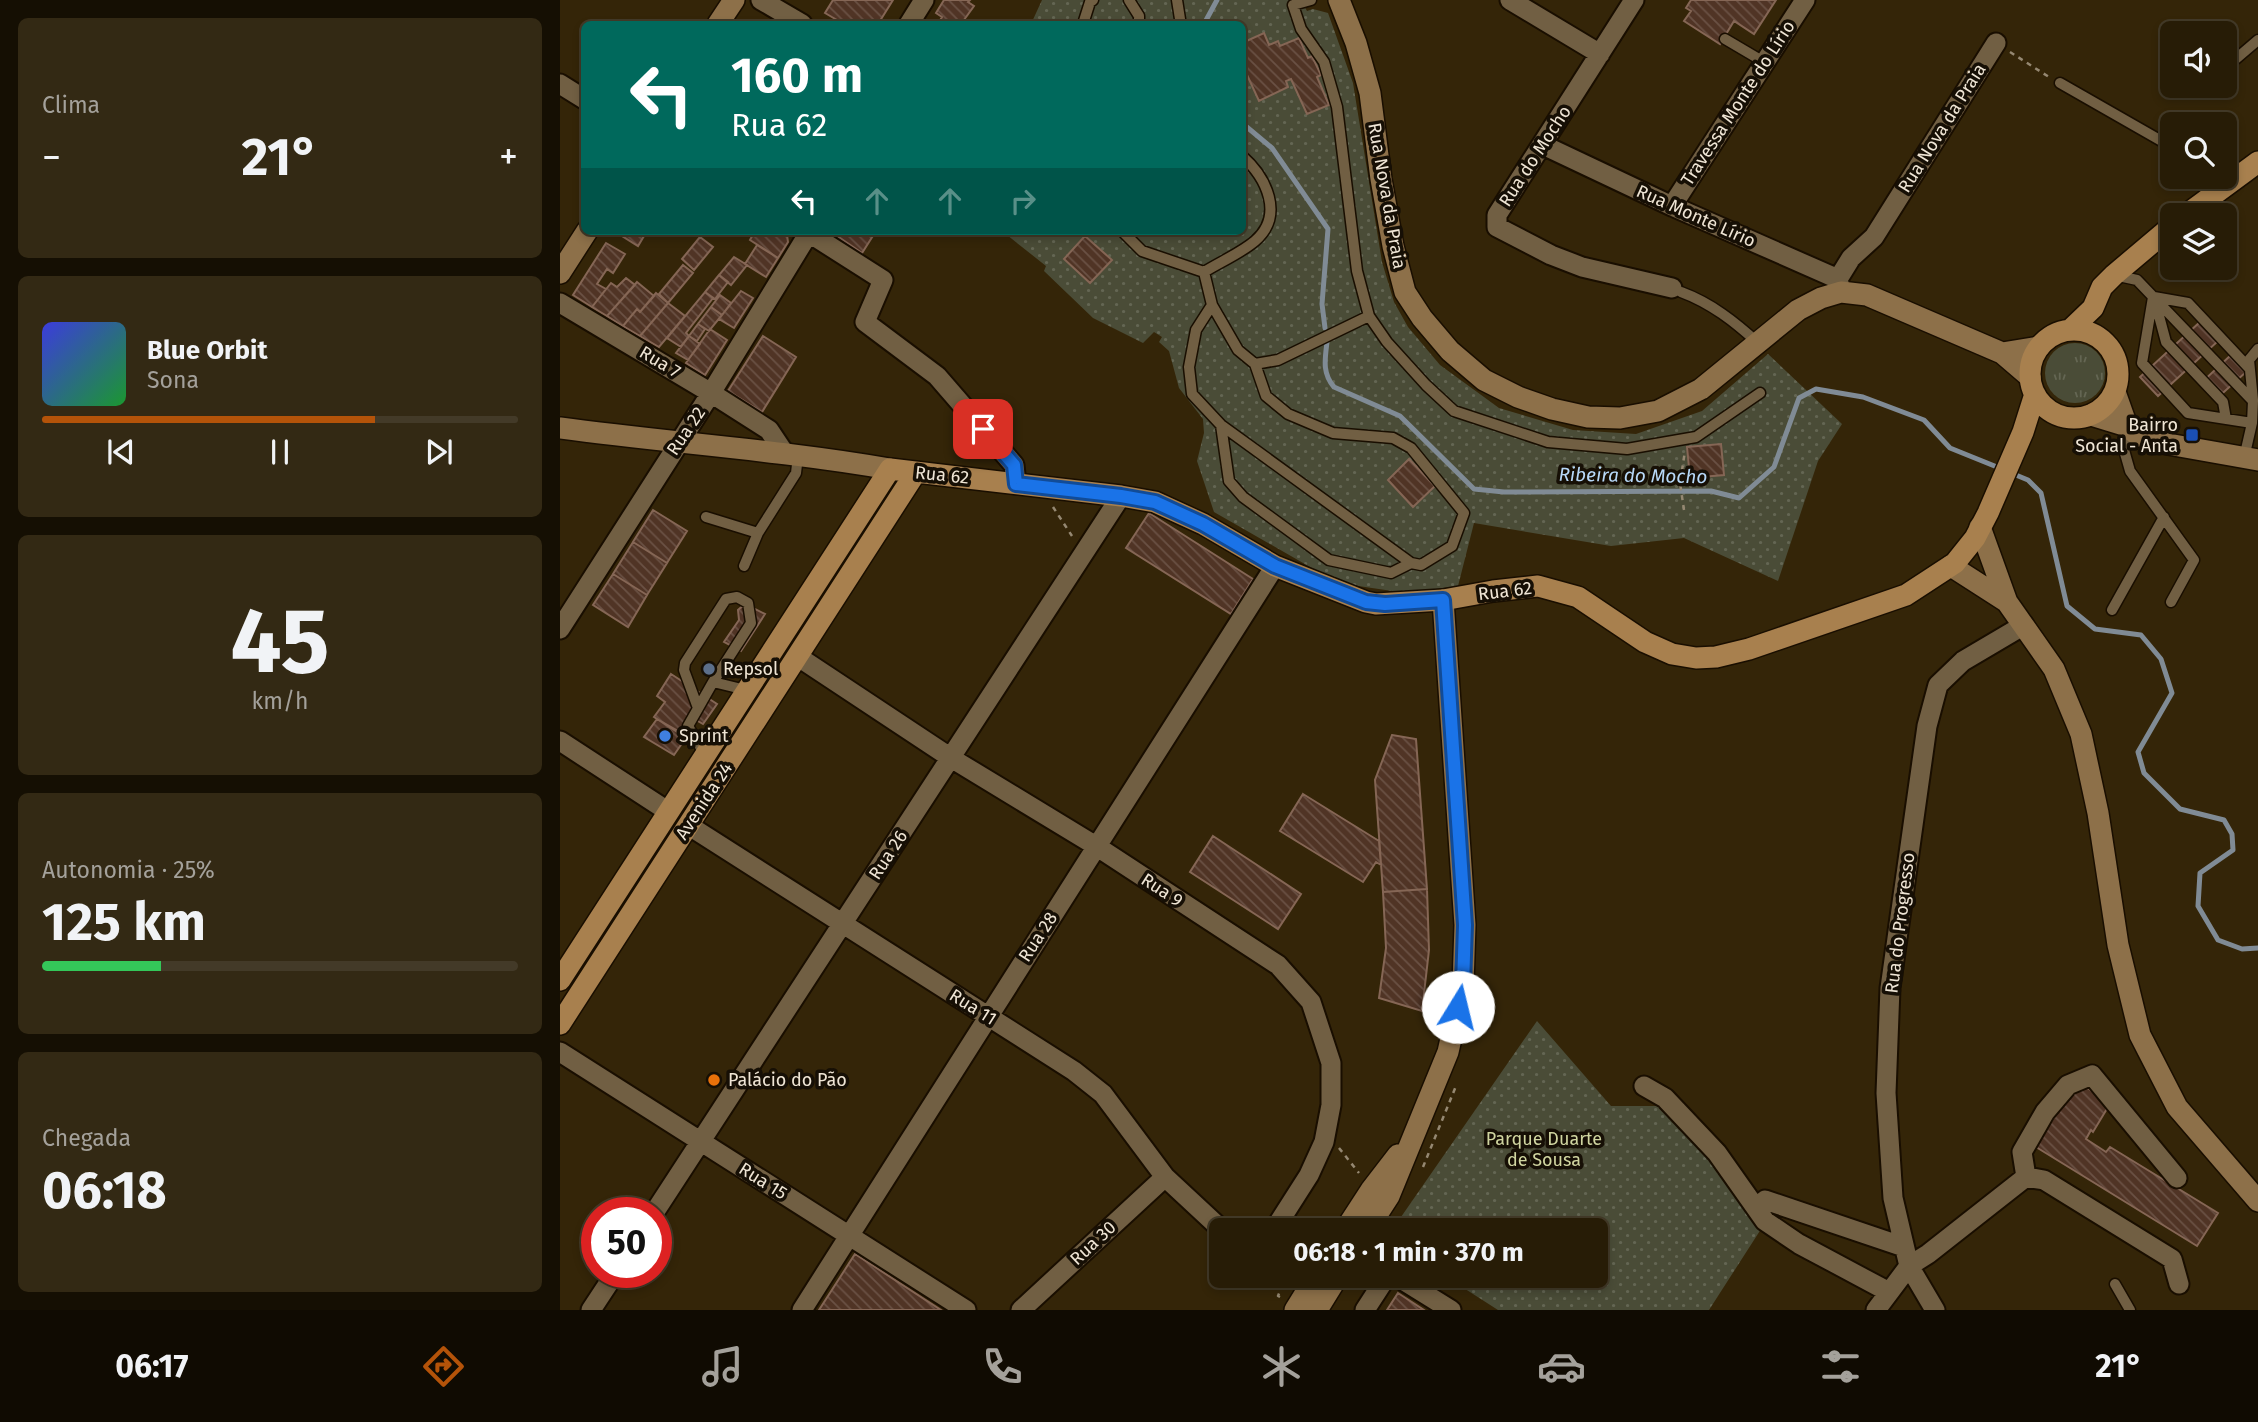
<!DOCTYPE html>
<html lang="pt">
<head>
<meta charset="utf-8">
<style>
  :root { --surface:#271c06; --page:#332914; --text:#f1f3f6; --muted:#a4a19b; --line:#433a28; --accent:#b45309 }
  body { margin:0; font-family:"Fira Sans",sans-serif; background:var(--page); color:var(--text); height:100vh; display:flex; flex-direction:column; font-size:26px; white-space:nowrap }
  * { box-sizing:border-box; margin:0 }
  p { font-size:23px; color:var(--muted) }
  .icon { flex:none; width:38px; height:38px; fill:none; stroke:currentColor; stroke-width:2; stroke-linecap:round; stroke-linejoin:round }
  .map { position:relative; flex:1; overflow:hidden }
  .drawer { display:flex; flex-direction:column; gap:18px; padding:18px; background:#150f03; width:560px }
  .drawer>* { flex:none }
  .guide { position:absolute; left:21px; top:21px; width:665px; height:214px; border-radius:10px; box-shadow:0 4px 10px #0003,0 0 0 2px var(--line); background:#00695c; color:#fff; overflow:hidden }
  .buttons { position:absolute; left:1600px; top:21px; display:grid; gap:14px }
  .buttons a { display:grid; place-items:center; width:77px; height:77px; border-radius:10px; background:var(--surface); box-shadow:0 4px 10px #0003,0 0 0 2px var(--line); font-size:35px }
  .speed { position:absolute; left:21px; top:1197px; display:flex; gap:14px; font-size:35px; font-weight:700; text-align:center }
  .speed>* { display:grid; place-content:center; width:91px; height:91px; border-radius:50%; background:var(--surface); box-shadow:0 4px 10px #0003,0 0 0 2px var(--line); line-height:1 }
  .speed .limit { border:10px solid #d22; background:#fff; color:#111 }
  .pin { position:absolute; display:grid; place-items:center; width:60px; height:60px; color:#fff; margin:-30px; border-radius:14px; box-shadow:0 4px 10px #0006 }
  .me { position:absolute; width:77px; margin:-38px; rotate:9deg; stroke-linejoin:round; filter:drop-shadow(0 0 5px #0008) }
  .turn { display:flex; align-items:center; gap:24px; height:147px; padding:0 35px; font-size:32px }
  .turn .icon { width:91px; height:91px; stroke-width:2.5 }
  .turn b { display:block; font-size:49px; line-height:60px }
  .lanes { display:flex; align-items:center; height:66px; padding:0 35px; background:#0003; justify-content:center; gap:35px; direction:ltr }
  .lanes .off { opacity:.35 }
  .big { font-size:52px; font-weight:700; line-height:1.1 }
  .drawer .widget { flex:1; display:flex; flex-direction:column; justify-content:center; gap:10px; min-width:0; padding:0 24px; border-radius:10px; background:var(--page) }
  .drawer .dial { align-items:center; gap:0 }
  .dial b { font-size:91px; line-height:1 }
  .song { display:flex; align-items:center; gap:21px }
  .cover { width:84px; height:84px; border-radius:10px; background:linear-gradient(135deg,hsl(240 70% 55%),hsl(130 70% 35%)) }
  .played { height:7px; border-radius:4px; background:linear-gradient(90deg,var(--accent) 70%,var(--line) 70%) }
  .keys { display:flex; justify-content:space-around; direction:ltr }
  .heat { display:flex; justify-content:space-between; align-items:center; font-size:38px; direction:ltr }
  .charge { height:10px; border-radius:5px; background:linear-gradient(90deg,#34c759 25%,var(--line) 0) }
  .trip { position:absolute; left:649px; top:1218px; width:399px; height:70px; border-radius:10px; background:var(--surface); box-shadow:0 4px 10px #0003,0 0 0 2px var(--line); font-weight:700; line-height:70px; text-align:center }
  .menu { display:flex; height:112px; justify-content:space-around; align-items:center; background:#100b02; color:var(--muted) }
  .menu .icon { width:49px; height:49px }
  .menu .on { color:var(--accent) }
  .menu b { font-size:32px; color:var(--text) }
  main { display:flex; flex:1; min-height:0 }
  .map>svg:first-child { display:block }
  .grass { fill:url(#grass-tufts) }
  .park { fill:url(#park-dots) }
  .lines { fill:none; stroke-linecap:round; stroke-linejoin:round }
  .stream { stroke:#808b95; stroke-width:5 }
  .building { fill:url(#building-back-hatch); stroke:#856655; stroke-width:2 }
  .lane-casing { stroke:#190e00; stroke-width:13 }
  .street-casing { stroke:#190e00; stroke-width:23 }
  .secondary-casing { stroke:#190e00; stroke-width:24 }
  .primary-casing { stroke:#190e00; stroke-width:24 }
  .path { stroke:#958872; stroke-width:2.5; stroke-dasharray:5 5; stroke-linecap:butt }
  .lane { stroke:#715f43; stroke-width:10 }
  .street { stroke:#715f43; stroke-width:19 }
  .secondary { stroke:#8d7049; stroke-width:21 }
  .primary { stroke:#a8804e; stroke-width:21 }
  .route-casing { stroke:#114b97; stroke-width:18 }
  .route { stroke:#1a73e8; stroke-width:12 }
  .transit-dot { fill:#1a4fb4; stroke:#160f05; stroke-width:2.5 }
  .service-dot { fill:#5c6f8a; stroke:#160f05; stroke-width:2.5 }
  .shop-dot { fill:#3f7fe0; stroke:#160f05; stroke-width:2.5 }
  .food-dot { fill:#e8710a; stroke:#160f05; stroke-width:2.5 }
  .labels { text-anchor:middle; stroke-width:7; stroke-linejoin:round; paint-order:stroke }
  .street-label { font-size:18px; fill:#efe5d5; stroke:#160f05 }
  .poi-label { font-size:18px; fill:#efe5d5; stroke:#160f05; text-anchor:start }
  .park-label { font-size:18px; fill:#d0d5a0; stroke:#160f05 }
  .water-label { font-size:19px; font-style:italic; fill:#b7d8f8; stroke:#160f05 }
</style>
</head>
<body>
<main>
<section class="drawer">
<div class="widget"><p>Clima</p>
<div class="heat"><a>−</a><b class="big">21°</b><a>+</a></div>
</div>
<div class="widget">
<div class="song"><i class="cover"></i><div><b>Blue Orbit</b><p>Sona</p></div></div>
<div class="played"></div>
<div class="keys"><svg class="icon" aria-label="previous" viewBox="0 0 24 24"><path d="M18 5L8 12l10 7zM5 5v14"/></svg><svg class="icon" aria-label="pause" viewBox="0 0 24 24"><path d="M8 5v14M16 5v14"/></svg><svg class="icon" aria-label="next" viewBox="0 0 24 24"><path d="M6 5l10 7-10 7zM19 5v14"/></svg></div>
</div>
<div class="widget dial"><b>45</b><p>km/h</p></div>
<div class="widget"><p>Autonomia · 25%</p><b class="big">125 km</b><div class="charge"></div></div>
<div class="widget"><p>Chegada</p><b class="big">06:18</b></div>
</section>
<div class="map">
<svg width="1698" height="1310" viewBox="0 0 1698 1310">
  <defs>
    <pattern id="grass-tufts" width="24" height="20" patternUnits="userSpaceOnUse" patternTransform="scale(1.75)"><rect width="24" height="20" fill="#4a4c37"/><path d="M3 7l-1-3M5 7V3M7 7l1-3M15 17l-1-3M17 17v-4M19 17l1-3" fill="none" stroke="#646653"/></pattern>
    <pattern id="park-dots" width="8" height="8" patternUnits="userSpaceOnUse" patternTransform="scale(1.75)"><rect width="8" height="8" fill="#4a4c37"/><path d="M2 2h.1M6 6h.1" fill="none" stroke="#646653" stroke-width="1.8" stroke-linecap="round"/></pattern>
    <pattern id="building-back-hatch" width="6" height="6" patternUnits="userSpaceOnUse" patternTransform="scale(1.75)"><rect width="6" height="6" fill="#503425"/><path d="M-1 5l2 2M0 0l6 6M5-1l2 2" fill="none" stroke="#6a5144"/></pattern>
  </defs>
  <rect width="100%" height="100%" fill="#342508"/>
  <path class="grass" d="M1485 373a30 30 0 1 1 60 0a30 30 0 1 1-60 0Z"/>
  <path class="park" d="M482,0H741L747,11L753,9L768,13L793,83L822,262L834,302L848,327L880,365L939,408L1013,430L1076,434L1142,411L1208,354L1282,424L1258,461L1218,581L1124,538L1051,546L914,523L898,586L846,593L778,583L654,512L637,461L644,433L643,419L619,388L609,351L599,342L602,337L594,332L583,343L533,318L484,271L486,266L442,231H682V24H471Z
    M977,1021L1051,1106H1109L1203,1226L1149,1310H938L885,1276H1036V1230H832Z"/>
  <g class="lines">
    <path class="stream" d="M644,24L657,0
      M682,123L712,148L768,229L762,304L765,328
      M767,342C765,359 762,373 774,387L840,416L914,489L944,492L1151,491L1179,498L1214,467L1239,398L1256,389L1303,397L1364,420L1390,448L1442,469
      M1451,473L1468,480L1481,493L1507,606L1535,629L1581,635L1601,659L1612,693L1578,752L1584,773L1620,809L1664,820L1672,834L1673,850L1640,873L1638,906L1658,940L1682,949L1698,948"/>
  </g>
  <path class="building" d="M273,0H333L318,24H284L265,13Z
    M384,0H410L408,2L414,6L401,24H378L382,17L376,13Z
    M1131,0H1216L1194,34L1174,21L1160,44L1124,21L1131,11L1126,8Z
    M704,33L709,45L718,41L720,46L739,38L748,58L752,56L761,75L757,77L769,105L747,114L731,79L726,81L728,87L699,101L682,64V43Z
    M54,231H87L78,246Z
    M195,231H220L227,235L228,242L218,258L190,240Z
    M270,231H316L302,253Z
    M525,236L552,260L530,283L504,259Z
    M140,237L153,247L134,270L122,259Z
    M46,243L65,254L53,273L47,269L37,284L46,289L32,307L13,295Z
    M197,245L218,258L206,277L185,264Z
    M174,257L187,265L171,285L159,275Z
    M123,265L133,273L108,303L99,294Z
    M159,275L168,282L155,299L145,292Z
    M66,278L75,285L47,316L32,307L51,283L57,287Z
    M77,282L94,296L80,312L77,309L63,326L47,316Z
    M181,291L193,298L174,328L159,319Z
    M145,292L153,298L126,333L129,336L121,347L107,338Z
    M96,293L108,303L80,336L63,326L77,309L80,312Z
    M160,295L171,303L162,315L151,307Z
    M108,303L125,316L99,347L80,336Z
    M151,307L162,315L149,331L138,324Z
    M1640,322L1658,341L1598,396L1580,377Z
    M138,324L145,329L137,341L129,336Z
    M150,329L167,340L145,375L126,363Z
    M129,336L140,344L128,360L116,353Z
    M203,336L236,357L202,412L168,391Z
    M1671,355L1686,372L1655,400L1640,384Z
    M1161,444L1164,475L1130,478L1127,447Z
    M849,459L875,486L853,507L828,480Z
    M93,510L127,531L107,563L73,542Z
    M589,513L693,579L671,614L566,548Z
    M73,542L107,563L87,595L53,574Z
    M53,574L87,595L68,627L33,605Z
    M185,604L205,614L181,651L164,642L179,620L178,610Z
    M111,674L157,704L143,724L129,716L119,733L94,717L105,702L97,696Z
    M97,719L127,736L114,755L84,737Z
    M832,735L856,739L867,889L823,892L815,780Z
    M743,794L819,841L821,865L816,862L803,882L720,831Z
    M653,836L741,894L718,929L630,872Z
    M867,889L869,950L862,1011L819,998L826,948L823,892Z
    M1519,1083L1548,1101V1107L1533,1132L1531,1130L1526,1139L1546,1152L1550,1147L1658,1213L1637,1246L1476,1147L1513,1086Z
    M295,1254L381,1310H259Z
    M838,1293L864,1310H827Z"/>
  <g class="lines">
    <g class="lane-casing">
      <path id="lane" d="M569,0L579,16V24
        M617,0L620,19L619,24
        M751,0L733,5L741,29L764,62L777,107L797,271L809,316L827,342L866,385L894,411L988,442L1067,449L1136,437L1200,393
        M523,24L530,2L533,0
        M1165,39L1204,62
        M1664,69L1698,40
        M1500,83L1612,147
        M1641,88L1644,86
        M562,231L582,251L644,272L652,305L678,350L695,364L718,360L809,316
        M644,272C660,262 681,253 695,241C725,215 706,177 682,156
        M1554,275L1577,280L1693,401L1692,423L1684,458
        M1121,292C1151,303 1175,322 1198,343
        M1593,297L1582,363L1628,413L1692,423
        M1594,297L1628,303L1689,368
        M1595,301L1606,342L1663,402L1666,419
        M652,305L636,330L629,367L632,394L661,425L851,563
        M1693,400L1689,360L1698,349
        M661,425L669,481L683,497L769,560L831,573L851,563L861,565L892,546L904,513L851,448L833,438L773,433L728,414L706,396L695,364
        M1575,433L1564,450L1570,471L1634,560L1611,602
        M146,517L198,533
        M184,566L198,533L236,473L238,456
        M1552,610L1604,517
        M138,708L124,670L125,663L166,599L177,597L188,603L191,623L153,682
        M145,755L128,726L153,682L186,690
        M1555,1284L1570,1310"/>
    </g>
    <g class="street-casing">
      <path id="street" d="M201,0L242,24
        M950,0L1040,54
        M1074,0L937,215V227L991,255L1022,267L1112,288
        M349,24L364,0
        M0,84L24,99
        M983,145L1112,206L1278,279L1281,292
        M1112,206L1245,0
        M246,231L323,280L305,322L377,376L454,465L456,484
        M1278,279L1291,258L1314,237L1436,43
        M0,303L151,393L209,430L225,454
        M0,629L151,393L250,231
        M237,656L391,758L536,846L718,965L751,1002L771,1063V1105L764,1142L749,1175L714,1230
        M0,741L109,812
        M128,825L514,1071L543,1094L605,1177L662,1230
        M0,1052L406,1310
        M1084,1086L1105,1098L1157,1153L1205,1221L1239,1244L1329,1292
        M1466,1177L1462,1152L1485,1112L1508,1085L1532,1075L1617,1178
        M1205,1200L1344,1247
        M94,1213L561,496
        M836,1276L891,1310
        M31,1310L56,1272
        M242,1310L715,566
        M461,1310L605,1177
        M805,1310L827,1276
        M1316,1310L1349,1266L1368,1254L1466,1177L1484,1180L1612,1259L1619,1284
        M1375,1310L1349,1266L1333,1198L1326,1093L1330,988L1367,726L1378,685L1403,661L1464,625"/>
    </g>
    <g class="secondary-casing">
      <path id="secondary" d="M779,0L796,43L810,93L821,179L833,246L845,292L862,318L890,351L924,380L958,397L992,409L1028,417L1060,418L1098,411L1141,389L1238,310L1261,298L1281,292L1307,295L1442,353L1470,377
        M158,24L174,0
        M0,273L27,231
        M1442,353L1479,347
        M1555,392L1567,426
        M1531,415L1567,426L1575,433L1591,441L1698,460
        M0,428C110,443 221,450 330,469
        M1420,527L1447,602L1494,669L1521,734L1538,813L1558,945L1580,1035L1617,1107L1698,1201
        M1391,566L1447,602
        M785,1230L811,1190L838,1155
        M807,1230L829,1196L888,1052L903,985L905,925L883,600
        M735,1310L756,1276
        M757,1310L778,1276"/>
    </g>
    <g class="primary-casing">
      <path id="primary" d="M1626,215L1698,162
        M1510,330L1533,308L1542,287L1554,275L1612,226
        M1470 374a44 44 0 1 1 88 0a44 44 0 1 1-88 0Z
        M0,980L330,469L561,496L595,502L643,524L715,566L806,602L816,604L883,600L933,591L978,586L1018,597L1085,642L1112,654L1136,658L1156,657L1189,649L1346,595L1395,563L1415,538L1428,513L1463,432L1475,394
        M0,1024L356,472"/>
    </g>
    <path class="path" d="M1450,52L1489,77
      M493,507L512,536
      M1124,510L1120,483L1125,451
      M779,1148L799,1173
      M863,1167L896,1086
      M720,1297L718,1296L726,1276"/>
    <use href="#lane" class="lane"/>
    <use href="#street" class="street"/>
    <use href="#secondary" class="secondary"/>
    <use href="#primary" class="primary"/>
  </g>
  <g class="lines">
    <g class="route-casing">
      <path id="route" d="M423,429L454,465L456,484L561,496L595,502L643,524L715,566L806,602L825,604L883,600L905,925L903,985L898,1007"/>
    </g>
    <use href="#route" class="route"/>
  </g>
  <rect class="transit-dot" x="1625" y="428" width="14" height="14" rx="3.5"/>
  <circle class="service-dot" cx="149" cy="669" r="7"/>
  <circle class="shop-dot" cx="105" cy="736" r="7"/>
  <circle class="food-dot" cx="154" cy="1080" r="7"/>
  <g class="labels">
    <g class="street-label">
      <text transform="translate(1178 103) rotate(-57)" y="6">Travessa Monte do Lírio</text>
      <text transform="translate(1382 128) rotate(-58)" y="6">Rua Nova da Praia</text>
      <text transform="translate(975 156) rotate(-57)" y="6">Rua do Mocho</text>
      <text transform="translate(827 196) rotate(80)" y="6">Rua Nova da Praia</text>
      <text transform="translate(1136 216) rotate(24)" y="6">Rua Monte Lírio</text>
      <text transform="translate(100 362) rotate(31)" y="6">Rua 7</text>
      <text transform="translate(126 431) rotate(-56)" y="6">Rua 22</text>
      <text transform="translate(382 475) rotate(6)" y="6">Rua 62</text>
      <text transform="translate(945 591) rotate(-7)" y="6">Rua 62</text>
      <text transform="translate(144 801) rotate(-57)" y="6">Avenida 24</text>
      <text transform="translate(328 855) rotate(-57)" y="6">Rua 26</text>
      <text transform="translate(602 890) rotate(33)" y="6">Rua 9</text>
      <text transform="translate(1340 923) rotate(-83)" y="6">Rua do Progresso</text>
      <text transform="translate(478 937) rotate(-57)" y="6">Rua 28</text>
      <text transform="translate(413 1007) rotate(32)" y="6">Rua 11</text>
      <text transform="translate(203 1181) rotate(32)" y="6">Rua 15</text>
      <text transform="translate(533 1243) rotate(-43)" y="6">Rua 30</text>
    </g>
    <g class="poi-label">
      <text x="1618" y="431" text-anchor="end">Bairro<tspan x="1618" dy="21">Social - Anta</tspan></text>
      <text x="163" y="675">Repsol</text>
      <text x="119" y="742">Sprint</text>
      <text x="168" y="1086">Palácio do Pão</text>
    </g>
    <g class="park-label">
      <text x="984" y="1145">Parque Duarte<tspan x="984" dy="21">de Sousa</tspan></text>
    </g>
    <g class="water-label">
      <text transform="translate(1073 475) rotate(1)" y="7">Ribeira do Mocho</text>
    </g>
  </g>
</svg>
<div class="buttons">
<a><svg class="icon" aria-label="sound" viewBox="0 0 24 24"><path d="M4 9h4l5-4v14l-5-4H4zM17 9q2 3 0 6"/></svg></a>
<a><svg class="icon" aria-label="search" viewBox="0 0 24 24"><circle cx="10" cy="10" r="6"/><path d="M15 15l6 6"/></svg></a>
<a><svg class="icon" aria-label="layers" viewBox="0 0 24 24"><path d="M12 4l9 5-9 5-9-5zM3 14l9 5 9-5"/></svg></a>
</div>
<div class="speed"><div class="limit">50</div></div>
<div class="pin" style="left:423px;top:429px;background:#d93025"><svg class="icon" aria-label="arrive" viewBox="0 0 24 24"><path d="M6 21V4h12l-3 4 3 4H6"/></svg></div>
<svg class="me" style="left:898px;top:1007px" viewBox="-20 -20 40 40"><circle r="19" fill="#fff"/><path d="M0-13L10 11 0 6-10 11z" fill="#1a73e8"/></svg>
<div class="trip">06:18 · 1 min · 370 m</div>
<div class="guide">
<div class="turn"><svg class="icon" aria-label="left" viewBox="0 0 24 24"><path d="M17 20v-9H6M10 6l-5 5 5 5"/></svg><div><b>160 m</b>Rua 62</div></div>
<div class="lanes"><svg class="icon" aria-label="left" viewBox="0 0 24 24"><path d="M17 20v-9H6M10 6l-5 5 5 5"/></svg><svg class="icon off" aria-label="ahead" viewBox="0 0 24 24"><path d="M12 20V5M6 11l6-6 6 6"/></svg><svg class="icon off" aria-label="ahead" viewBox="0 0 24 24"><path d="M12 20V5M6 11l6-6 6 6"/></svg><svg class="icon off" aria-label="right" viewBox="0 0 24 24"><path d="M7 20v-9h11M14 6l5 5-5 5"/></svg></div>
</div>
</div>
</main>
<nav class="menu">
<b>06:17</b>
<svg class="icon on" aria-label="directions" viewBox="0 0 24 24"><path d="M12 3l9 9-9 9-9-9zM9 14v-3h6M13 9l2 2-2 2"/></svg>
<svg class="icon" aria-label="music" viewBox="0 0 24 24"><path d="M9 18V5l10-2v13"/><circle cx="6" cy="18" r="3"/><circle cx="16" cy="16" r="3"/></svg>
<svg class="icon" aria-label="phone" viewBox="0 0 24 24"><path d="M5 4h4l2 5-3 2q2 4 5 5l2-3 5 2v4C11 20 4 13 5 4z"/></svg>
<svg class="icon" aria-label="climate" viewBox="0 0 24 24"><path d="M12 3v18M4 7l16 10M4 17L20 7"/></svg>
<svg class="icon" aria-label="car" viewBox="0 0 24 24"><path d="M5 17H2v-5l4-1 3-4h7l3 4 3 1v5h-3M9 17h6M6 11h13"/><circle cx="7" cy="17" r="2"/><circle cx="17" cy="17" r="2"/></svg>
<svg class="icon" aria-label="filters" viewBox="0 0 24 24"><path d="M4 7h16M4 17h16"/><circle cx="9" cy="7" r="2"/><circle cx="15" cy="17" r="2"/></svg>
<b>21°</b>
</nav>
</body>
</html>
